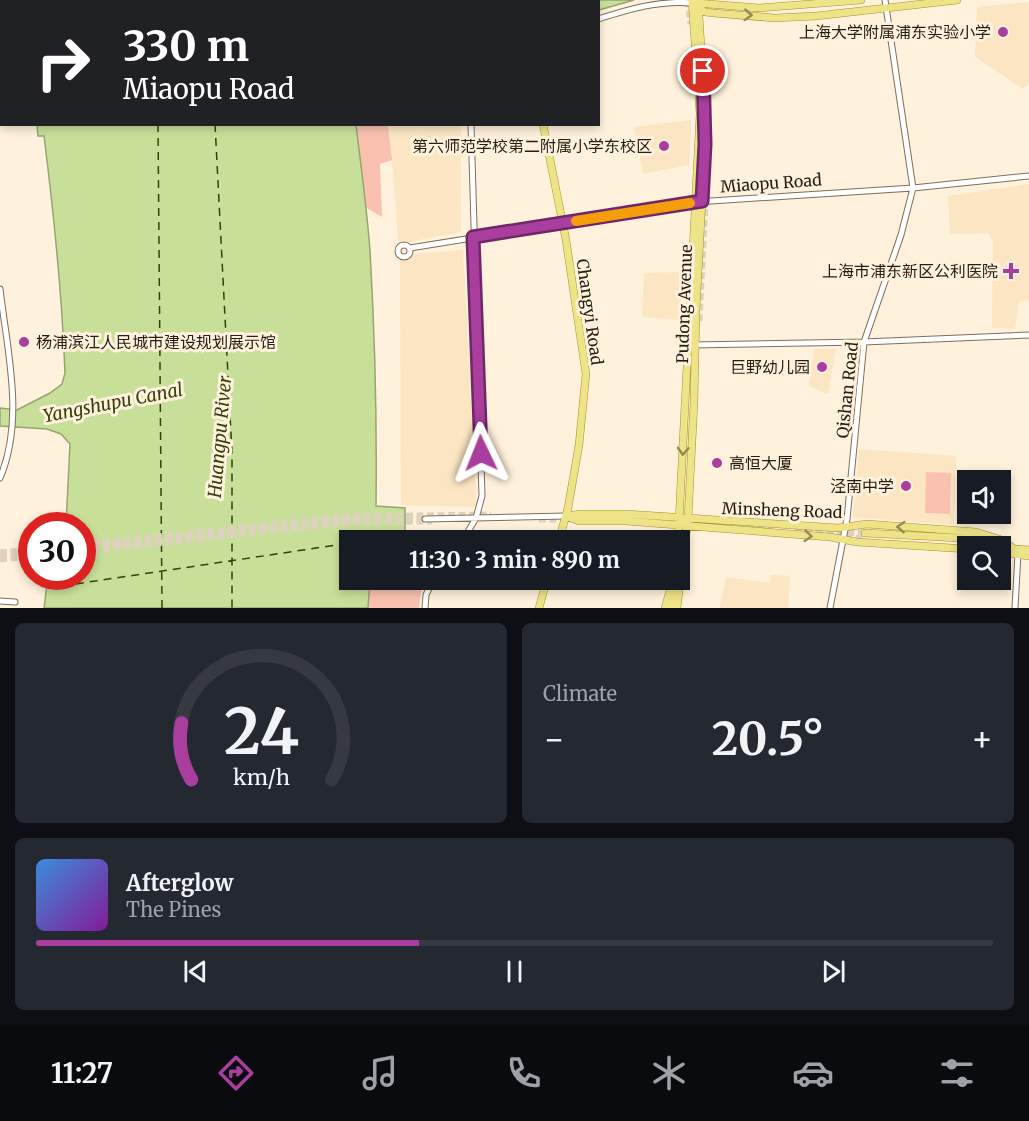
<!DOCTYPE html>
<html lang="en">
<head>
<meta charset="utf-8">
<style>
  :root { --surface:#171b24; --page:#242831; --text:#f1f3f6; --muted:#9ea1a6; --line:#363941; --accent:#aa3e9e }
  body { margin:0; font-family:Merriweather,"Noto Sans SC",serif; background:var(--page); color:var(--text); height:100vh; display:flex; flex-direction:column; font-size:22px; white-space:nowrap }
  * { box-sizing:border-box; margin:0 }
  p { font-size:20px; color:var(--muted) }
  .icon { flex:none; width:33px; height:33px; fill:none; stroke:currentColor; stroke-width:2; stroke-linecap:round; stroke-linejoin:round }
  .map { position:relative; height:608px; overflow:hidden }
  .sheet { display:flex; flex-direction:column; gap:15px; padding:15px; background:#0d0f14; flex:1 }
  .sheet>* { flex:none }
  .hud { position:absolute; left:0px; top:0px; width:600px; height:126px; box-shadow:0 3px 9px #0003; background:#202124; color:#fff; overflow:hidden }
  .controls { position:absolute; left:957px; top:470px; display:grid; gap:12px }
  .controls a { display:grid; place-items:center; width:54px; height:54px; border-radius:0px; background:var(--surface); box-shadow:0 3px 9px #0003; font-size:30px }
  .speed { position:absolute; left:18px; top:512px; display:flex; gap:12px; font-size:30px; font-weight:700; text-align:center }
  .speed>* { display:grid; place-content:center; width:78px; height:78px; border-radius:50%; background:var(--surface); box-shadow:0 3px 9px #0003; line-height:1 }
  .speed .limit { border:9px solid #d22; background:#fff; color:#111 }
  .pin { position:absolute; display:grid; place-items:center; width:51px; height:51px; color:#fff; margin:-26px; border:3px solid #fff; border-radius:50%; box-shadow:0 2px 6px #0007 }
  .me { position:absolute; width:66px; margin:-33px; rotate:358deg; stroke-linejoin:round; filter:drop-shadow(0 0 4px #0008) }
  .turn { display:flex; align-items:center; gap:21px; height:126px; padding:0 24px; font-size:27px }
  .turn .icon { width:78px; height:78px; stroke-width:2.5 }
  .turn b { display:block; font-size:42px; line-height:51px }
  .big { font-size:45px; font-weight:700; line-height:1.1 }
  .sheet .widget { flex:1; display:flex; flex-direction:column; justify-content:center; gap:9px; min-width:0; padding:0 21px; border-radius:9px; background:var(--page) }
  .sheet .dial { align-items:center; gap:0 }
  .dial svg { height:156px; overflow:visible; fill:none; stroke:var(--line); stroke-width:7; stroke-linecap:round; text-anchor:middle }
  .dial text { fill:var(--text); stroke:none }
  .song { display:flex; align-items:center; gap:18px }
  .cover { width:72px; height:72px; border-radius:9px; background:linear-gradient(135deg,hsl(210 70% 55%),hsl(290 70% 35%)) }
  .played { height:6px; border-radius:3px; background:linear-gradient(90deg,var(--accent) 40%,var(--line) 40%) }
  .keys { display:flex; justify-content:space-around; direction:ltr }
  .heat { display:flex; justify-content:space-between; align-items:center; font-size:33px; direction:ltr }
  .sheet .tiles { flex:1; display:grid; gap:15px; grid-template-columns:1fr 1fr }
  .widget:last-child { grid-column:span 2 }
  .trip { position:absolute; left:339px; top:530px; width:351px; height:60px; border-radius:0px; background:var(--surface); box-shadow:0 3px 9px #0003; font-weight:700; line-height:60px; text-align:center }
  .tabs { display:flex; height:96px; justify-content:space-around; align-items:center; background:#090b0e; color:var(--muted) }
  .tabs .icon { width:42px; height:42px }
  .tabs .on { color:var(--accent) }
  .tabs b { font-size:27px; color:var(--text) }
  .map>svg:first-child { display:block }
  .built { fill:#fbe5c3 }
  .green { fill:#fac1b0 }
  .water { fill:#c8df9a; stroke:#97a572; stroke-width:1.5 }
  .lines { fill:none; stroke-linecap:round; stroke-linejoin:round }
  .ferry { stroke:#34410f; stroke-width:1.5; stroke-dasharray:8 6; stroke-linecap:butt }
  .major-tunnel { stroke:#ded1bd; stroke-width:7; stroke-dasharray:7 3.5; stroke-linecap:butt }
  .minor-casing { stroke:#7f6f57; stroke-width:7 }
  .major-casing { stroke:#a1922b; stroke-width:8 }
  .minor { stroke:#fff; stroke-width:5 }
  .major { stroke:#efe388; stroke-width:7 }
  .oneway { stroke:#948a54 }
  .route-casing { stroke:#6e2867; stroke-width:15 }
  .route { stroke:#aa3e9e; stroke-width:10 }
  .slow { stroke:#f59e0b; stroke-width:10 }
  .poi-dot { fill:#aa3e9e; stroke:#fff1db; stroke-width:2 }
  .labels { text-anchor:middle; stroke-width:6; stroke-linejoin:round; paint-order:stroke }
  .poi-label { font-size:16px; fill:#241e14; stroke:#fff1db; text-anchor:end }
  .street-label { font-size:16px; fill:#241e14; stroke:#fff1db }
  .water-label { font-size:18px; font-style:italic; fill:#34410f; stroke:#fff1db }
</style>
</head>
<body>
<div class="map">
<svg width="1029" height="608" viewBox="0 0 1029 608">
  <rect width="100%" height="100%" fill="#fff1db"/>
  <path class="built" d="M1029,2V84L1023,89L975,57L977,7Z
    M691,120L689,165L643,174L634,127Z
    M389,125H461V232L403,243L404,255L463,250L477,507L401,505L400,262Z
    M1029,184V300L1019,301L1015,329L992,328L993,242L988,233L950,234L948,196Z
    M684,272L681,320L642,317L644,273Z
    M814,349H836L828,394L809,386Z
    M859,449L956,456L954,525L853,517Z
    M771,575L790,576L788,608H720L726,577L770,583Z"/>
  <path class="green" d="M356,125H388L392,160L380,164L382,217L365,207Z
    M926,472L951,473L950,514L925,513Z
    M370,579H427L421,592L419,608H368Z"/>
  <path class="water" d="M22,0H342L366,1L22,2Z
    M556,0H634L599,10L598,2L551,1Z
    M37,125H356C361,167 367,209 370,251C375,336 377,421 376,506L405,508V535H392L391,540H350V579H370L368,608H44L48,576H82V525H66L70,444L61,434L47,429L0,426V408L17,410L50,393L62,384L65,373C62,294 54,215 44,136H38Z"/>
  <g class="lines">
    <path class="ferry" d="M139,0L140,2
      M195,0V2
      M158,124L162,608
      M215,124L232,453V608
      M373,540H375
      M62,586L350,543"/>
    <path class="major-tunnel" d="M688,0L691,24
      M705,63L708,112
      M699,321L706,183
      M539,519H570
      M664,520L772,527
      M795,529L865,533
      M845,537L865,539
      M82,545L349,517L491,515
      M680,550L681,535
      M82,551L347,522L432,521
      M0,553L32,550
      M0,559L32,556"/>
    <g class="minor-casing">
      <path id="minor" d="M598,19C630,9 659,0 693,3
        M398 251a6 6 0 1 1 12 0a6 6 0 1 1-12 0Z
        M410,248L696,202L913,188L1029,176
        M0,289C7,350 25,419 0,478
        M692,345L864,342L1029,335
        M425,519L566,516
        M463,540L476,518L482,496L471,124
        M0,601L15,602
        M425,608L426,595L433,579
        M830,608L847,519L864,342L901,235L913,188L885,0
        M1015,608L1018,553"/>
    </g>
    <g class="major-casing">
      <path id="major" d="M517,2V0
        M696,3L759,8L861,0
        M697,7L705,12L713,13L775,18L816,16L957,0
        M543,124L566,240L586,374L579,445L568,508L559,540
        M566,516L581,514H626L838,528L867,524L976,532L1002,540L1014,549L1029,550
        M566,516L579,521H626L830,537L857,542L968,549
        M865,533L997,540
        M678,540L700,114L692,0
        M1000,552L1029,556
        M539,608L547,579
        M665,608L673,579
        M672,608L674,585
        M677,608L688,519L694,402L696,310L705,143V112L698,0"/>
    </g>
    <use href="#minor" class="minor"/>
    <use href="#major" class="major"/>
  </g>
  <defs><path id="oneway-chevron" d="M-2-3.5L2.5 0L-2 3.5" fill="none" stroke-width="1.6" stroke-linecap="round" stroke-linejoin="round" transform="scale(1.5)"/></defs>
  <g class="oneway">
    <use href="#oneway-chevron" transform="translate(748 15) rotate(4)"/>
    <use href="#oneway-chevron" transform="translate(683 451) rotate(93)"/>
    <use href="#oneway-chevron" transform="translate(901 527) rotate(-176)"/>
    <use href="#oneway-chevron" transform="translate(808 536) rotate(5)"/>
  </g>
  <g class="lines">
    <g class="route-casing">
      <path id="route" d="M481,453L473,237L702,201L705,144L703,71"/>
    </g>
    <use href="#route" class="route"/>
    <path class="slow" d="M576,221L690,203"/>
  </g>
  <g class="poi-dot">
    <circle cx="1003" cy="32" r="6"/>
    <circle cx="664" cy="146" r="6"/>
    <path d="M1008 262h6v6h6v6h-6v6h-6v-6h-6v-6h6z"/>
    <circle cx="24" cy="342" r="6"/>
    <circle cx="822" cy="367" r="6"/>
    <circle cx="717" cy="463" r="6"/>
    <circle cx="906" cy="486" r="6"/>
  </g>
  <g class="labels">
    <g class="poi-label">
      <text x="991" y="38">上海大学附属浦东实验小学</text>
      <text x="652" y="152">第六师范学校第二附属小学东校区</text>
      <text x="998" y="277">上海市浦东新区公利医院</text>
      <text x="36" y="348" text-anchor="start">杨浦滨江人民城市建设规划展示馆</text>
      <text x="810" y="373">巨野幼儿园</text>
      <text x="729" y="469" text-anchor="start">高恒大厦</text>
      <text x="894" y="492">泾南中学</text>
    </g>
    <g class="street-label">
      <text transform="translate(771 183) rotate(-4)" y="6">Miaopu Road</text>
      <text transform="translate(684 304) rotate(-88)" y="6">Pudong Avenue</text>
      <text transform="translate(590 312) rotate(82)" y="6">Changyi Road</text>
      <text transform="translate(847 390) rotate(-84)" y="6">Qishan Road</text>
      <text transform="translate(782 510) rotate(2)" y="6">Minsheng Road</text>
    </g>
    <g class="water-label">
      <text transform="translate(113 403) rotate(-11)" y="6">Yangshupu Canal</text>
      <text transform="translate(220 437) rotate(-85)" y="6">Huangpu River</text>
    </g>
  </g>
</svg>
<div class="controls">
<a><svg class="icon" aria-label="sound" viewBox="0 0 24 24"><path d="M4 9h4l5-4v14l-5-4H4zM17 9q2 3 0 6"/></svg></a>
<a><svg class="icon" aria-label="search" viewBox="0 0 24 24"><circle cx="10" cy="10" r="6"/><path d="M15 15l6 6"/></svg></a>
</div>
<div class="speed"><div class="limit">30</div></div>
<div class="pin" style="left:703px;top:71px;background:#d93025"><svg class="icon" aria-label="arrive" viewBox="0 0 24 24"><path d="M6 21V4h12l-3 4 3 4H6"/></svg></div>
<svg class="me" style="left:481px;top:453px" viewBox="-20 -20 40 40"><path d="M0-17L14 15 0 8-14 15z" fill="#aa3e9e" stroke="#fff" stroke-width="4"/></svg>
<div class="trip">11:30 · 3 min · 890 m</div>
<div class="hud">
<div class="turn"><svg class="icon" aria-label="right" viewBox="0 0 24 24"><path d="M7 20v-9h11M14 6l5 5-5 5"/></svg><div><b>330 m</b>Miaopu Road</div></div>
</div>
</div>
<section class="sheet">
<div class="tiles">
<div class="widget dial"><svg viewBox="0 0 100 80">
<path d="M14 69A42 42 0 1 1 86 69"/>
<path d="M14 69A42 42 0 0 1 9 40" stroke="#aa3e9e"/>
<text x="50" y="56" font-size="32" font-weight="700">24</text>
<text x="50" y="72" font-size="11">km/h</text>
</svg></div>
<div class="widget"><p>Climate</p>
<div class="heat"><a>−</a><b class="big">20.5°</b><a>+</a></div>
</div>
<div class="widget">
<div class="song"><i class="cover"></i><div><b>Afterglow</b><p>The Pines</p></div></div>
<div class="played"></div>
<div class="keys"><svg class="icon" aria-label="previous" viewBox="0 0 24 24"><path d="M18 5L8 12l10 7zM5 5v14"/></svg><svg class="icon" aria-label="pause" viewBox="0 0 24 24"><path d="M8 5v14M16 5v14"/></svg><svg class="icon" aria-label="next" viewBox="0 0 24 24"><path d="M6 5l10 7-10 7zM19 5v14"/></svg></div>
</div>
</div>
</section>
<nav class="tabs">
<b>11:27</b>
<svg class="icon on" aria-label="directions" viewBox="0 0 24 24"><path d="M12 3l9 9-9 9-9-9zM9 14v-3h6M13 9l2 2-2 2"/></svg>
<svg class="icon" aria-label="music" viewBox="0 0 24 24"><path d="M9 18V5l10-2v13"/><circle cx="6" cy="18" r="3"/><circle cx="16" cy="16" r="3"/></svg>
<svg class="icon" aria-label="phone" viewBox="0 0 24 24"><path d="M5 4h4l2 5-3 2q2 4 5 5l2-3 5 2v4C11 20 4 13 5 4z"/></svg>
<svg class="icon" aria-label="climate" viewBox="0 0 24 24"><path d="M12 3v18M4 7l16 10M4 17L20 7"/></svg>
<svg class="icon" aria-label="car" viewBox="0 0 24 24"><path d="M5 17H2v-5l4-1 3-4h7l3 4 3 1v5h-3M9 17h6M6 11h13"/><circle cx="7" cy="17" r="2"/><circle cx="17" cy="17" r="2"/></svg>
<svg class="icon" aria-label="filters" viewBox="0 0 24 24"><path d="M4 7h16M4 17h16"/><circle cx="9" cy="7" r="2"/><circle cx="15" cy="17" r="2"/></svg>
</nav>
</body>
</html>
